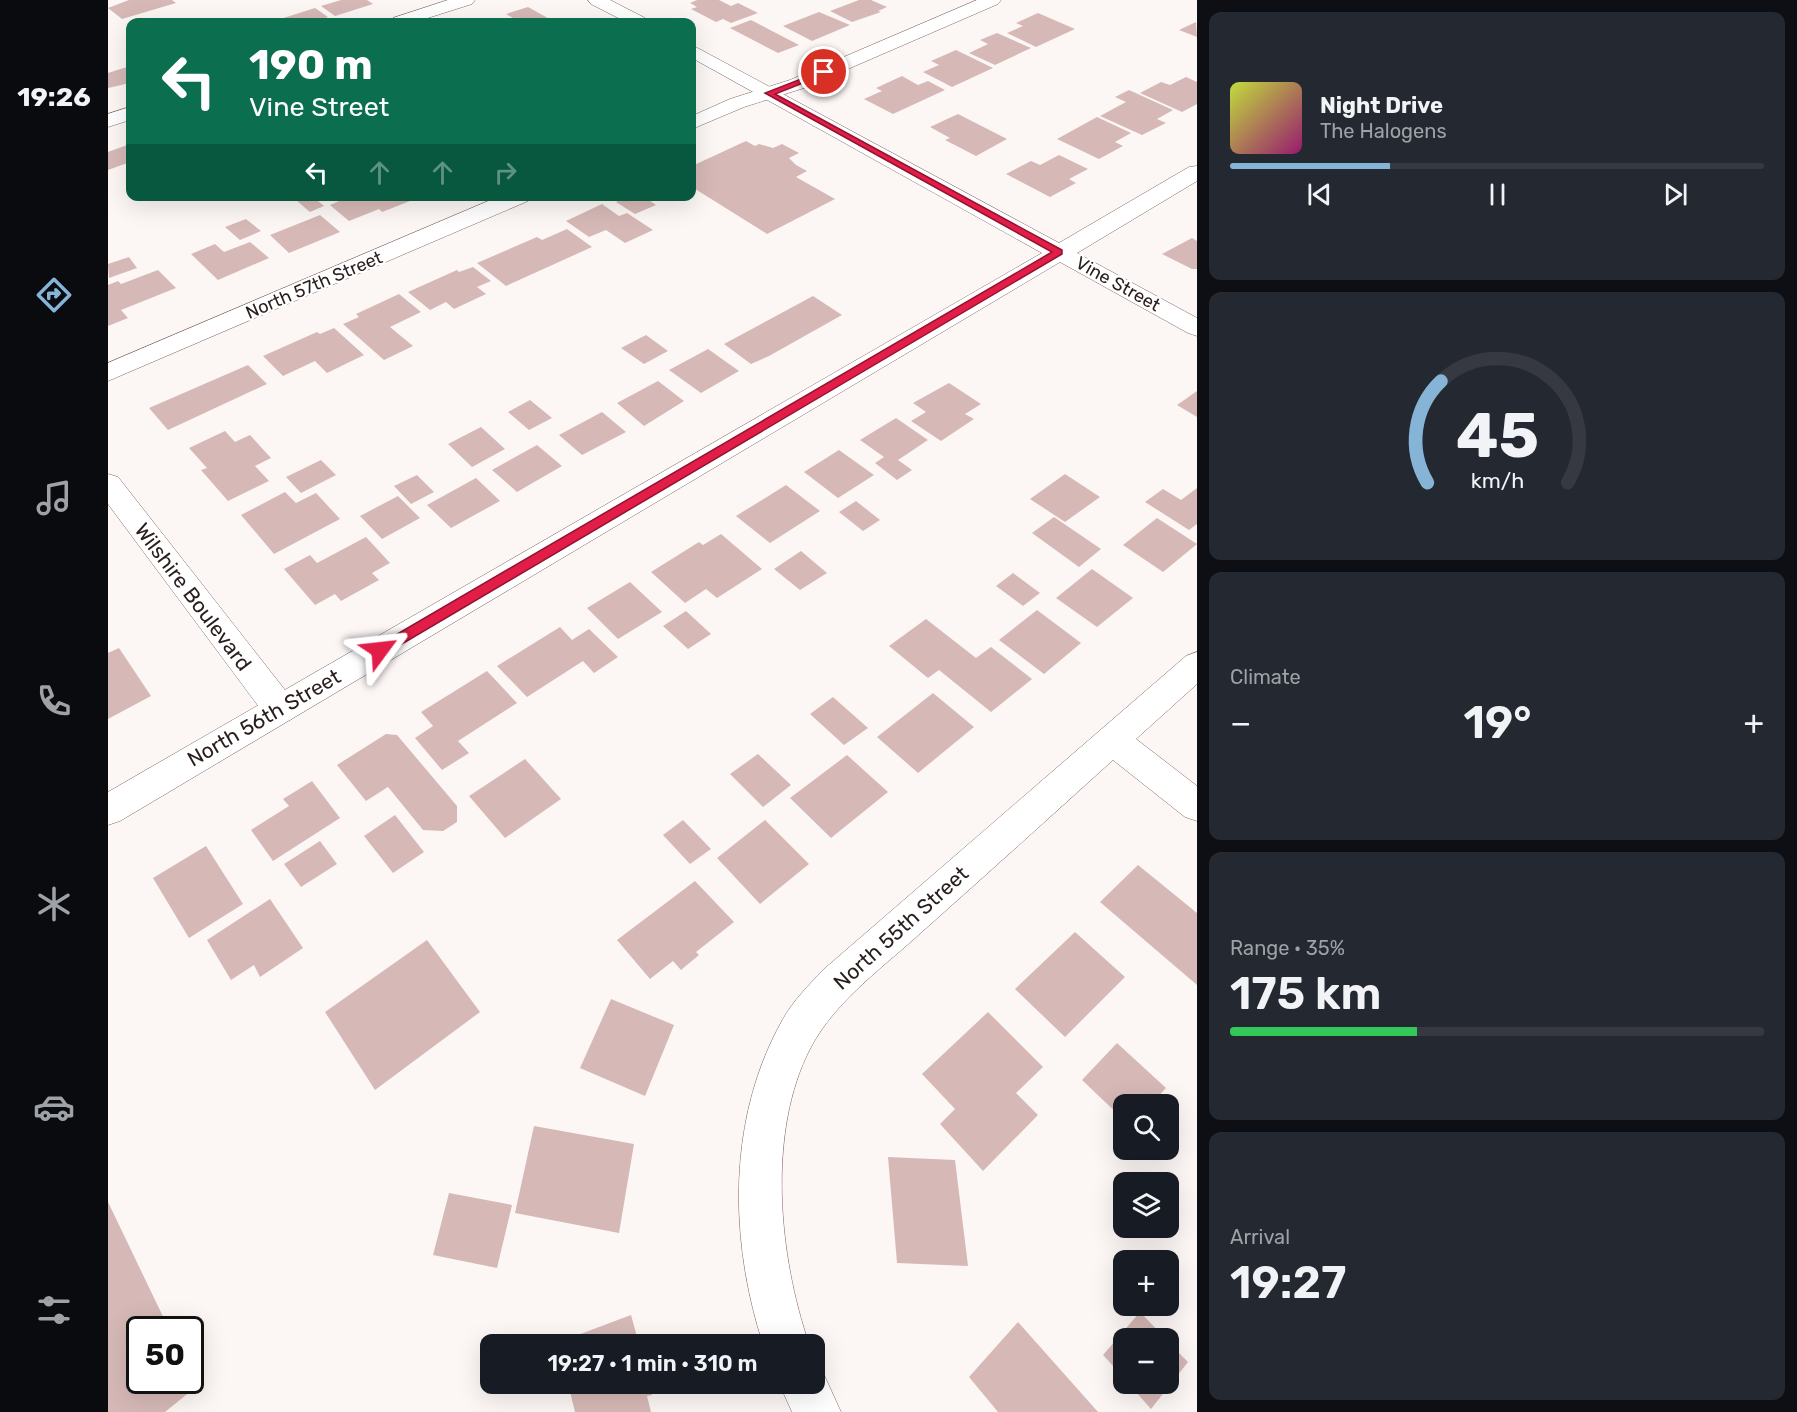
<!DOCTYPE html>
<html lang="en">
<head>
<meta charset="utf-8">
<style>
  :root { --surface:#171b24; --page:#242831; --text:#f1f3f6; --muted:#9ea1a6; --line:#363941; --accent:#85b4d7 }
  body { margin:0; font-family:Rubik,sans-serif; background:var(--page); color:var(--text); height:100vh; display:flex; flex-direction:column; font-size:22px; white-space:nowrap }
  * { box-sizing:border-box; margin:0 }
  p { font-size:20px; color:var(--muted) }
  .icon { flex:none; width:33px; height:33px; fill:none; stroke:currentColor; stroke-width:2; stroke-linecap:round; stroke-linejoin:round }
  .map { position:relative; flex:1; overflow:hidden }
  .drawer { display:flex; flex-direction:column; gap:12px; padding:12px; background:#0d0f14; width:600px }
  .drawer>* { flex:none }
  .hud { position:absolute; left:18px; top:18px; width:570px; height:183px; border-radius:12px; box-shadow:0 6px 24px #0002; background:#0b6e4f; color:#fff; overflow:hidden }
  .buttons { position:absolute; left:1005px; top:1094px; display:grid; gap:12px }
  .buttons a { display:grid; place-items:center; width:66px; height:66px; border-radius:12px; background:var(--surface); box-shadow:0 6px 24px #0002; font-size:30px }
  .speed { position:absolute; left:18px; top:1316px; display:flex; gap:12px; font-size:30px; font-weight:700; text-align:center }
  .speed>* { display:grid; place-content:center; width:78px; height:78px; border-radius:50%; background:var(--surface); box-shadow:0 6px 24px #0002; line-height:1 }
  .speed .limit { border:3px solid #111; border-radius:9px; background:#fff; color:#111 }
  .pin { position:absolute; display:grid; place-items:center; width:51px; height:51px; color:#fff; margin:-26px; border:3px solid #fff; border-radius:50%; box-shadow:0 2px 6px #0007 }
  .me { position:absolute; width:66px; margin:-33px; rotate:60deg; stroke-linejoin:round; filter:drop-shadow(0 0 4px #0008) }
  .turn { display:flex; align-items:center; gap:21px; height:126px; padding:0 24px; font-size:27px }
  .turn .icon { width:78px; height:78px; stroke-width:2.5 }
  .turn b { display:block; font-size:42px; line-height:51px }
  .lanes { display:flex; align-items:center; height:57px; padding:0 24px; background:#0003; justify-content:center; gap:30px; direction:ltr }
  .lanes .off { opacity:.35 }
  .big { font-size:45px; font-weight:600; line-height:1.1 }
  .drawer .widget { flex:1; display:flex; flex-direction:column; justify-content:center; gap:9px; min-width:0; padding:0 21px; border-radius:12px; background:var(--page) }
  .drawer .dial { align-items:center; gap:0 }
  .dial svg { height:156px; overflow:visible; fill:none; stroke:var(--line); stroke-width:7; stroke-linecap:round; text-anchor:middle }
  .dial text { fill:var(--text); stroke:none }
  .song { display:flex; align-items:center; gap:18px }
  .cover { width:72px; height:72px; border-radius:9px; background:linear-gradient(135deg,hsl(70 70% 55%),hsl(320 70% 35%)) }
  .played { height:6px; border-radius:3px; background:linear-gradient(90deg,var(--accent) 30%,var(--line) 30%) }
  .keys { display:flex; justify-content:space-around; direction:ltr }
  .heat { display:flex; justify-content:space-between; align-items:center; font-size:33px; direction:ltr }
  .charge { height:9px; border-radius:4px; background:linear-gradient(90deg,#34c759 35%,var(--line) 0) }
  .trip { position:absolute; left:372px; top:1334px; width:345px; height:60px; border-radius:12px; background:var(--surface); box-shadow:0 6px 24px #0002; font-weight:600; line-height:60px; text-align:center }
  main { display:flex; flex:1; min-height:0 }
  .tab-bar { display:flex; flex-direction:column; width:108px; justify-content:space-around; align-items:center; background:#090b0e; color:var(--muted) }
  .tab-bar .icon { width:42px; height:42px }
  .tab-bar .selected { color:var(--accent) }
  .tab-bar b { font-size:27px; color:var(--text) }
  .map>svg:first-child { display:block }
  .building { fill:#d6b9b6 }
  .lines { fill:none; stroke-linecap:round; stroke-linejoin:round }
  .street-casing { stroke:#806663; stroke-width:1 }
  .secondary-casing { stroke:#806663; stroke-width:1 }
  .street { fill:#fff; fill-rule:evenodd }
  .secondary { fill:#fff; fill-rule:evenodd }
  .route { fill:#e11d48; stroke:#92132f; stroke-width:1.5 }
  .labels { text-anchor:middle; stroke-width:4.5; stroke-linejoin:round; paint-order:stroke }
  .far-street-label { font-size:18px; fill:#291e1d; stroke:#fff }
  .street-label { font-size:21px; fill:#291e1d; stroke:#fff }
</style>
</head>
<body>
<main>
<nav class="tab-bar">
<b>19:26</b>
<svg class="icon selected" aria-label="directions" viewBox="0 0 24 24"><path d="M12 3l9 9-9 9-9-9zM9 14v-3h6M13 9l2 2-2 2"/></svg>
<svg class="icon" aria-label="music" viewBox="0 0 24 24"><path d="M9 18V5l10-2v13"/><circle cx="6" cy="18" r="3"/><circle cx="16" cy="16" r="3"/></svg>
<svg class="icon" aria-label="phone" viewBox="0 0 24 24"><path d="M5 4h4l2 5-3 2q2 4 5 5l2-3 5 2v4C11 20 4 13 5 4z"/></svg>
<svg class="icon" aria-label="climate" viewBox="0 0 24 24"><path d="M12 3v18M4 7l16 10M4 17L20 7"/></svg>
<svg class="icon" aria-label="car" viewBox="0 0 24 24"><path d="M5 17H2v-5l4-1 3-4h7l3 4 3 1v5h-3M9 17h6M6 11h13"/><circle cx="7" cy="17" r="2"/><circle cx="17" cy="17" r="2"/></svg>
<svg class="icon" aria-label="filters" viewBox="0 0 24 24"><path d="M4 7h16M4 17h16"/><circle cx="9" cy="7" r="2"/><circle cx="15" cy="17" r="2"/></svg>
</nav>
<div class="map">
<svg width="1089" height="1412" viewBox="0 0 1089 1412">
  <rect width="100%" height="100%" fill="#fcf6f5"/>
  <path class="building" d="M21,0H64L68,3L14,19L0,8Z
    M233,0H259L265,4L227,16L213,6Z
    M589,0H611L623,6L630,3L650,13L623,23L615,19L608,22L583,9L589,7L582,3Z
    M751,0H763L779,7L770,11L773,12L744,22L722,11Z
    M420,7L445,21L412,22L398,14Z
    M207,8L220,17L208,22H163Z
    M711,12L742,25L704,41L675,26Z
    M930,13L967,29L928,47L899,33L915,26L908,23Z
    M643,20L691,45L670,53L622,28Z
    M1088,22L1089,37L1071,30Z
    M889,33L923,48L887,65L861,53L880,44L872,40Z
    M848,50L885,68L844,87L815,72L831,65L823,61Z
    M22,66V83L0,88V73Z
    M794,76L810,85L820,81L837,90L785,114L756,99L774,91L768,88Z
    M1078,77L1089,82V104L1074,112L1032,93L1053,82L1062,85Z
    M1021,90L1065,110L1049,119L1058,123L1034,135L992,116L1018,102L1007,97Z
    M850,114L899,139L868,156L837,140L842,138L822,127Z
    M989,117L1023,133L1007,142L1015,146L991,159L949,139Z
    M638,141L647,146L651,144L665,148L674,144L691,153L681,158L688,165L699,171L688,177L727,199L659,234L584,187V166Z
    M22,144V162L0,170V152Z
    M951,155L980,169L961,179L968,183L942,197L898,174L923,161L932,165Z
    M197,196H204L216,206L202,212L188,200Z
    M243,196H296L302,201L274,212L271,209L241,221L222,205Z
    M520,196H535L548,205L527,214L508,202Z
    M494,204L511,216L519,213L545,230L517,243L498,230L481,237L458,221Z
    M212,215L232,232L181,253L162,235Z
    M138,219L153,231L132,240L117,227Z
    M459,229L484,247L398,286L369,263L429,237L434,240Z
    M1084,238L1089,241V269H1084L1054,254Z
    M142,242L161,258L110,280L83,254L107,244L116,252Z
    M21,257L29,268L1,278L0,264Z
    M365,267L383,281L369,287L378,294L346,309L338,302L322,310L300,292L349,270L351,272Z
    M50,270L68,288L13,310L20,318L0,326V285L10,281L13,284Z
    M291,294L313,312L282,327L305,346L276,360L235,324L251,317L248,314Z
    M705,296L734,315L661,356L643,364L616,344Z
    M226,328L256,355L219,373L207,361L175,376L155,356L209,332L212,334Z
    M538,335L560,351L536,364L513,348Z
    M600,349L631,371L593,393L561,370Z
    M140,365L159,384L60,430L41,408Z
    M550,381L576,401L536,426L509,403Z
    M841,383L873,404L857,414L866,419L833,441L803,421L818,412L805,403Z
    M1089,391V417L1069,405Z
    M422,400L444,418L421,430L400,412Z
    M494,412L518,432L474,455L451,435Z
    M788,418L820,440L790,460L804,470L789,480L767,463L776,457L752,440Z
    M373,427L397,449L364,467L340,444Z
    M117,431L127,442L142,435L163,458L147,466L161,481L120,501L93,470L99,468L81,448Z
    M429,445L454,466L409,492L384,470Z
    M731,450L766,475L730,498L696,472Z
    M213,460L228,475L193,493L178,477Z
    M957,474L992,497L957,522L922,499Z
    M309,475L326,492L303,504L286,486Z
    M368,478L392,501L343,528L319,505Z
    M678,485L712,511L662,543L628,516Z
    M1089,488V524L1081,530L1037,502L1055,489L1073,500Z
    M177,492L188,503L208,493L232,519L166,554L133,515Z
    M290,496L312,518L274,539L252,516Z
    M748,501L772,520L755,531L731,512Z
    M946,517L993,549L971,567L924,533Z
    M1049,518L1089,544L1055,572L1015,545Z
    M613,534L654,569L609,598L598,589L577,603L543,572L591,542L595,545Z
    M258,537L282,563L264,573L271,580L233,601L227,594L207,605L176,569L202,555L209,563Z
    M693,551L719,573L692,590L666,569Z
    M984,569L1025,598L989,627L948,598Z
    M905,573L932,593L915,606L888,586Z
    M522,582L554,612L510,639L479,608Z
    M929,610L973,643L936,674L891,640Z
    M578,611L603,634L580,649L555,626Z
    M818,619L868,658L883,647L924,679L883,712L831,670L820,678L781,646Z
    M452,627L464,640L481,629L510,657L486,673L475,661L419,697L389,666Z
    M11,648L43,696L0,719V653Z
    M379,671L409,703L350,741L361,753L334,770L307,738L325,726L313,712Z
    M825,693L866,727L810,773L769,737Z
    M725,697L760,728L736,745L702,714Z
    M278,734L289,735L349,806V822L335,831L315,830L280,787L258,801L229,765Z
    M650,754L683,785L655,807L622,774Z
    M739,755L780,792L723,838L682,798Z
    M417,759L453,799L397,838L361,796Z
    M204,781L232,818L165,861L143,830L181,806L175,799Z
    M287,815L316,852L285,873L256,836Z
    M575,820L603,849L582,864L555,835Z
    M657,820L701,864L652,904L609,858Z
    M212,841L229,864L193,887L176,864Z
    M98,846L135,904L81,938L45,878Z
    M1030,865L1089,913V985L992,902Z
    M587,881L626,922L588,952L591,955L573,970L565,961L542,979L509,940Z
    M162,899L195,948L152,977L146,965L123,980L99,940Z
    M967,932L1017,977L957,1037L907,989Z
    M319,940L372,1012L267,1090L217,1012Z
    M503,999L566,1025L537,1096L472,1068Z
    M880,1012L935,1067L908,1093L930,1115L875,1171L832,1124L847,1109L814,1074Z
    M1009,1043L1058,1088L1043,1104H1016V1120L974,1080Z
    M426,1126L526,1144L511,1233L407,1213Z
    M780,1157L847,1160L860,1266L789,1263Z
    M341,1193L404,1205L389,1268L325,1255Z
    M0,1202L61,1329H32V1380H82V1373L89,1386L57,1412H0Z
    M1032,1312L1057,1338H1016V1378L995,1355Z
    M523,1315L531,1344H452L451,1342Z
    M910,1322L990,1412H890L861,1377Z
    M1060,1342L1080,1362L1043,1409L1020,1383H1060Z
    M460,1383H541L544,1395L539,1396L543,1412H467Z"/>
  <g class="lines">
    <g class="street-casing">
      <path id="street" d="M340,0H367L364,4L307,22H282L285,18Z
        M869,0H893L890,4L696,88L636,107L584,129V116L622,99L682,80Z
        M22,107V120L0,127V114Z
        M392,196H423L420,201L0,381V363Z
        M0,474L10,477L184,699L189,709L184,719L172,723L160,719L0,504Z
        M1089,652V684L1028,739L1089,786V821L1077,817L1005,760C942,817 879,874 816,930C777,966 728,1000 703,1047C658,1132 671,1257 701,1344H655C621,1239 619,1118 675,1019C685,1001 701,985 715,970L1078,656Z
        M706,1364L712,1366L733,1412H684L671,1383H706Z"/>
    </g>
    <g class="secondary-casing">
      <path id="secondary" d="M480,0H502L537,18L540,22H518L483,4Z
        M584,45L951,243L1081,167L1089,166V181L969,253L1089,318V336L1080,333L952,262L12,821L0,825V792L934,253L584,58Z"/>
    </g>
    <use href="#street" class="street"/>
    <use href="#secondary" class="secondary"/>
  </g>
  <path class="route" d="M716,70L719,72L718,74L667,94L954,250V254L277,654H267L266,650L267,647L944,252L657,93Z"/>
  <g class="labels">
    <g class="far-street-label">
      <text transform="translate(1010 284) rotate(29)" y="6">Vine Street</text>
      <text transform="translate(206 285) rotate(-23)" y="6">North 57th Street</text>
    </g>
    <g class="street-label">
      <text transform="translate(85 597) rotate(53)" y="7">Wilshire Boulevard</text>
      <text transform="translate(156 718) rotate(-30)" y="7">North 56th Street</text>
      <text transform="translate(793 928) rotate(-42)" y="7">North 55th Street</text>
    </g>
  </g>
</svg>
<div class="buttons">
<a><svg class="icon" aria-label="search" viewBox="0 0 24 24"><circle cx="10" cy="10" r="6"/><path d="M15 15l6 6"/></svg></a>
<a><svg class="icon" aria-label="layers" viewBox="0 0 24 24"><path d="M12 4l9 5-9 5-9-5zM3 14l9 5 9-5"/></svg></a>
<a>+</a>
<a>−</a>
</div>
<div class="speed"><div class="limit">50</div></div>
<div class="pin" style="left:716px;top:72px;background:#d93025"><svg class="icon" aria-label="arrive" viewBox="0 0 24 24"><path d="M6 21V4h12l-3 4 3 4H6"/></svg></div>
<svg class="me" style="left:272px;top:650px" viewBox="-20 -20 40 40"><path d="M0-17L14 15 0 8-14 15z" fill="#e11d48" stroke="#fff" stroke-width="4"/></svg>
<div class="trip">19:27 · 1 min · 310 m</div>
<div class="hud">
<div class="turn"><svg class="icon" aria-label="left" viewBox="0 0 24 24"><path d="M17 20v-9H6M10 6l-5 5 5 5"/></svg><div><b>190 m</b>Vine Street</div></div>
<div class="lanes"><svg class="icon" aria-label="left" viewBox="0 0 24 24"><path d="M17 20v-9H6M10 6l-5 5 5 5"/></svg><svg class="icon off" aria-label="ahead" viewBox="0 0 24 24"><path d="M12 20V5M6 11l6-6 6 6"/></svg><svg class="icon off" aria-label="ahead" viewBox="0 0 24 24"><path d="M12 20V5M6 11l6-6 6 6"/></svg><svg class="icon off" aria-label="right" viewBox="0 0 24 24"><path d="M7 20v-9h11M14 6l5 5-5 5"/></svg></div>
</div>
</div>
<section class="drawer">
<div class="widget">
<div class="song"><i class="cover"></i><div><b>Night Drive</b><p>The Halogens</p></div></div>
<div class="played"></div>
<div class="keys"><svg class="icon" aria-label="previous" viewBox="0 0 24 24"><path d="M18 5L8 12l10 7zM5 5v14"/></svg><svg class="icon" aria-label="pause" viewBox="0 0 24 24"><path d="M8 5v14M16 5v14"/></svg><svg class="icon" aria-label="next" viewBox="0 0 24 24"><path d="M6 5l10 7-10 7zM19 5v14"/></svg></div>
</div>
<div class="widget dial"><svg viewBox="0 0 100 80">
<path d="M14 69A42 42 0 1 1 86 69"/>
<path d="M14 69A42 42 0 0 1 21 17" stroke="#85b4d7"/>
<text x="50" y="56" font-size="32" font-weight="700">45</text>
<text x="50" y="72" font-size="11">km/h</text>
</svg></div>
<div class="widget"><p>Climate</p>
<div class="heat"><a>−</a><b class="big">19°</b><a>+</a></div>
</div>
<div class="widget"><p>Range · 35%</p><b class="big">175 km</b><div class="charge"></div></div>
<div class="widget"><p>Arrival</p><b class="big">19:27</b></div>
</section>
</main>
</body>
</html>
